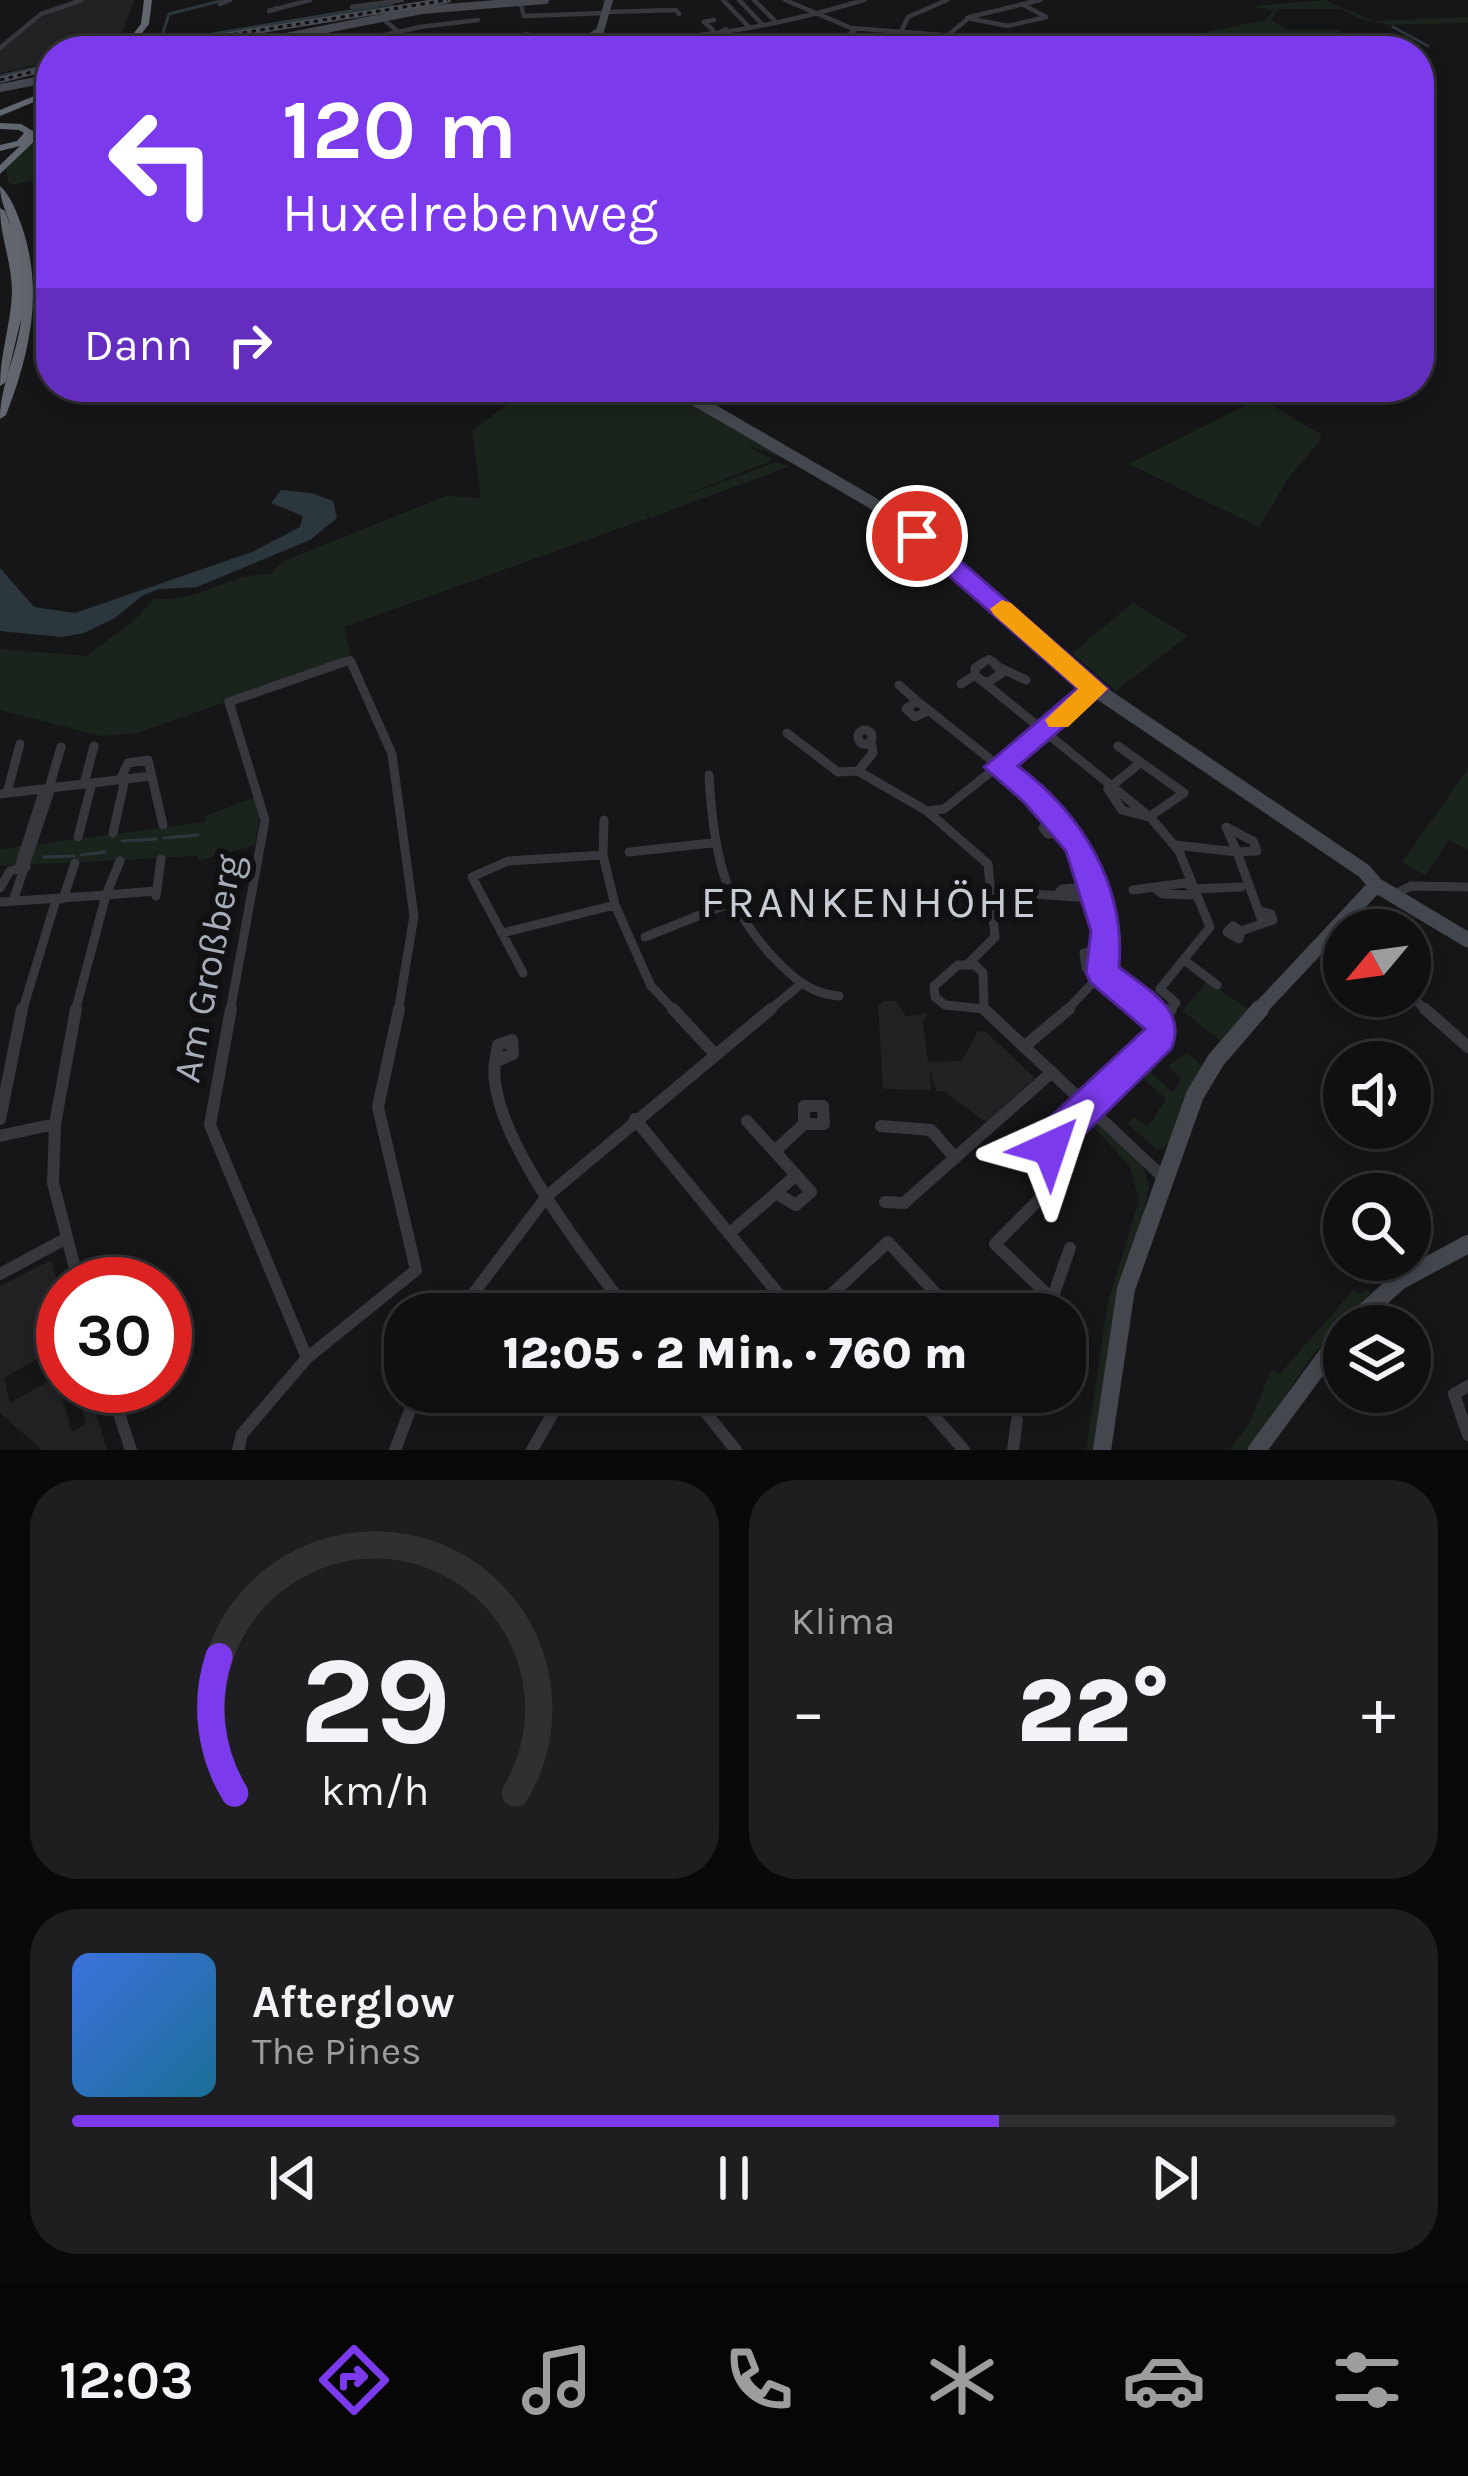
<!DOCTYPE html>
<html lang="de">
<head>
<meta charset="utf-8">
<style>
  :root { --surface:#101012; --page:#1e1e20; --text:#f1f3f6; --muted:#9c9d9f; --line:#303032; --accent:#7c3aed }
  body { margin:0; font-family:Karla,sans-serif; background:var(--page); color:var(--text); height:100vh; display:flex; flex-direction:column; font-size:45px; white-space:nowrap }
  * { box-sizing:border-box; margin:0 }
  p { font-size:39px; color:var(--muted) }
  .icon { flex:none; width:66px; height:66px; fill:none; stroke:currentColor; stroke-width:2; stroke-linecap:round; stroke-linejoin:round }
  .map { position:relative; height:1450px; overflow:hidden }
  .side { display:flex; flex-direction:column; gap:30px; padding:30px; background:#09090a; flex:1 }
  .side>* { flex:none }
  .guide { position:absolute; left:36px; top:36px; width:1398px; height:366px; border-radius:48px; box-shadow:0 6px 18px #0003,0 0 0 3px var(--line); background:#7c3aed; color:#fff; overflow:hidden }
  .needle { width:78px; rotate:241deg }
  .controls { position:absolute; left:1323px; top:909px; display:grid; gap:24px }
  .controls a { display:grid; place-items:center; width:108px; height:108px; border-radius:50%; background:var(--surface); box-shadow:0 6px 18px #0003,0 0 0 3px var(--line); font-size:60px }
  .speed { position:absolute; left:36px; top:1257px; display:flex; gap:24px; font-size:60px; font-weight:700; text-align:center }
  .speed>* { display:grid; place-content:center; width:156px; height:156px; border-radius:50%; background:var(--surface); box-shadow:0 6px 18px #0003,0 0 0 3px var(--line); line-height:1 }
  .speed .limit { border:18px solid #d22; background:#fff; color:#111 }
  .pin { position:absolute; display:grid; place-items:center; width:102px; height:102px; color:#fff; margin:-51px; border:6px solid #fff; border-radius:50%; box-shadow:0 3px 12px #0007 }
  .me { position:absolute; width:132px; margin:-66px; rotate:42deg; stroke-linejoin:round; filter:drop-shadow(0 0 9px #0008) }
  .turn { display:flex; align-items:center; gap:42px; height:252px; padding:0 48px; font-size:54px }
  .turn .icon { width:156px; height:156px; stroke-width:2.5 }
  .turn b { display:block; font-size:84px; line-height:102px }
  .then { display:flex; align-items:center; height:114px; padding:0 48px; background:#0003; gap:24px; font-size:45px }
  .big { font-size:90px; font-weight:800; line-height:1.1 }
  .side .widget { flex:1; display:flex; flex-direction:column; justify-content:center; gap:18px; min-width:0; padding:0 42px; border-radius:48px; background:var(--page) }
  .side .dial { align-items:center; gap:0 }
  .dial svg { height:312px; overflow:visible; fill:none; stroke:var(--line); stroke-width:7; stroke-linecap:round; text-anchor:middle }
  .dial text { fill:var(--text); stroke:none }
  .song { display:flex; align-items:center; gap:36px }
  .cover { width:144px; height:144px; border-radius:18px; background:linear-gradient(135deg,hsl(220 70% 55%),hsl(200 70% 35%)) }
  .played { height:12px; border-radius:6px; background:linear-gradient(90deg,var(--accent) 70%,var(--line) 70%) }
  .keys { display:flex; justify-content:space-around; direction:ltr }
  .heat { display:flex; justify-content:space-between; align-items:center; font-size:66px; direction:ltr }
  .side .tiles { flex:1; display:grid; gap:30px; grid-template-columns:1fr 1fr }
  .widget:last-child { grid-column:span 2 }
  .trip { position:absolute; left:384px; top:1293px; width:702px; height:120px; border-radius:48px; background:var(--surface); box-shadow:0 6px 18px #0003,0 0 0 3px var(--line); font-weight:800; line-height:120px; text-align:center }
  .dock { display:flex; height:192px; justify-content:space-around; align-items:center; background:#060607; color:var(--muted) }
  .dock .icon { width:84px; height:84px }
  .dock .current { color:var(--accent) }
  .dock b { font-size:54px; color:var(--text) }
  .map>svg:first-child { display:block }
  .built { fill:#222225 }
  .green { fill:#1b241c }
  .water { fill:#2b363d }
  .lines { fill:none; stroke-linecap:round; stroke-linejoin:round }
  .stream { stroke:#2b363d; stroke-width:3 }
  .street-far3 { stroke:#37383e; stroke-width:4.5 }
  .street-far2 { stroke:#37383e; stroke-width:8 }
  .street-far1 { stroke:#37383e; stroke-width:9 }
  .street { stroke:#37383e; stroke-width:12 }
  .secondary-far4 { stroke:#44474e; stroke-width:8 }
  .secondary-far3 { stroke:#44474e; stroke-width:9 }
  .secondary-far2 { stroke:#44474e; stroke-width:12 }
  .secondary-far1 { stroke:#44474e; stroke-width:15 }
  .secondary { stroke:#44474e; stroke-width:18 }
  .highway { fill:#62666f; fill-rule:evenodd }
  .rail-casing { stroke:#494c53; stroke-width:6 }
  .rail { stroke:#111113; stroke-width:3; stroke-dasharray:4.5; stroke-linecap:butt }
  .highway-bridge { stroke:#62666f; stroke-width:9 }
  .route { fill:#7c3aed; stroke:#51269a; stroke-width:3 }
  .slow { fill:#f59e0b }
  .labels { text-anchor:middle; stroke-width:12; stroke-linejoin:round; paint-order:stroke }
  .street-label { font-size:39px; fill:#a7adb9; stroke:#111113 }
  .quarter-label { font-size:45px; letter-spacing:3px; fill:#c8ccd5; stroke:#111113 }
</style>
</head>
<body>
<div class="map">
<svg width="1468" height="1450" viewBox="0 0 1468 1450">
  <rect width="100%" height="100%" fill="#161618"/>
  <path class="built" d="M87,0H134L119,43L96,51H51V61L0,73V48L45,14Z
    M884,1001H896L906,1016L927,1014L923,1022L928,1062L962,1061L978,1031L986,1032L1035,1078L986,1122L943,1091H936L930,1070L931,1090L883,1089L878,1006Z
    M51,1260L63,1300V1344L4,1378L10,1403L56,1377L72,1432L86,1423L75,1386H88L107,1450H42L0,1413V1286Z"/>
  <path class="green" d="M1325,0L1373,21L1468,17V23L1391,25L1363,20L1341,9H1279L1271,20L1289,30H1342C1317,52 1247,51 1212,51L1230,40L1193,35L1265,20L1273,11L1253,6Z
    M51,106V176L14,185L8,182L6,167L38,137Z
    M532,387H665L796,463L745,444L773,460L655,507L776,462L790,466L650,518L644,511L648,518L344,627L351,655L348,659L137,733L101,736L0,710V649L87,656L138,617L154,599C199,603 229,573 270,574L284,561L446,496L481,498L472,430Z
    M1260,398L1320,434L1321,440L1289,477L1259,527L1129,464Z
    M1133,603L1188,636L1116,691L1072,653Z
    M1468,769V850L1449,840L1425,875L1402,862Z
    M256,797L260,814L255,845L198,861V856L0,866V849L206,822L205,816Z
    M1207,981L1250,1010L1221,1041L1183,1011Z
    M1187,1053L1203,1067L1170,1143L1157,1150L1127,1123L1134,1117L1148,1127L1166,1099L1133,1069L1149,1064L1155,1069L1151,1073L1173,1093L1181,1079L1168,1066Z
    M1094,1117L1142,1164L1149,1186L1095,1450H1086L1108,1302L1139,1200L1129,1165L1094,1128L1086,1135L1074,1122Z
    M1367,1289L1370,1293L1313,1355L1248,1450H1230L1250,1422L1271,1370L1280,1374L1353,1290L1359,1294Z"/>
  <path class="water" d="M281,490L312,493L333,501L337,518L310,540L197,587L159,589L142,596L115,618L84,633L62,637L0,631V568L34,607L75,613L252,552L300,527L303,516L271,503Z"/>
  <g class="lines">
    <path class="stream" d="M1393,27L1428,46
      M161,39L169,14L224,0
      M140,46L392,4
      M114,51L121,50
      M0,76L51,64
      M164,838L198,835
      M122,841L156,839
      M81,855L105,852
      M44,857L74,856"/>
    <path class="street-far3" d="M723,0L748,26
      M739,0L762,24
      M754,0L777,23
      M785,0L851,28L995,39
      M520,2L524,16L606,13
      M220,4L230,0
      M352,7L402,0
      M278,8L269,11L310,0
      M606,12L676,10L679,14
      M382,18L409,41L383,51
      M967,18L1008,26L1046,17L1022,4
      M713,30L704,22L714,20
      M526,34L553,43
      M947,36L970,17L1040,0
      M605,37C693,43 780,25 864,0
      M589,38L590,51
      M279,40L295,51
      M0,48L41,14L82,0
      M314,51L420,27L478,20
      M687,51L726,29
      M772,51L838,43L856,29
      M892,51L908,17L947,0"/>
    <path class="street-far2" d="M335,665L350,660L352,665
      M979,665L989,659L997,665"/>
    <path class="street-far1" d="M351,662L392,754L414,916L398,1012
      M1001,668L1026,680
      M975,675V668L984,662
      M978,678L987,683L1002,673L993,662
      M961,684L975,675L1151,818L1179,851L1210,927L1160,989L1176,1003L1168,1012
      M899,685L917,701
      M928,711L915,717L906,709L917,701L1034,794L1086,857L1106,931L1102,973L1065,1012
      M858 737a7 7 0 1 1 14 0a7 7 0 1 1-14 0Z
      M787,733L838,772L858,771
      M871,741L873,753L858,771L927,811L988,864L995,937L969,963
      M1118,746L1184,793L1149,817L1122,810L1108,789L1140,763
      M709,775C713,848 722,904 775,959C793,978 811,994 839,996
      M120,780L128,763L148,760L163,825
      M84,784L94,746
      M49,788L61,747
      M7,793L20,744
      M0,794L151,776
      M927,811L944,809L1095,689
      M1054,816L1043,828L1048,834L1069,832
      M1226,827L1253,841L1257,851L1237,852Z
      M113,833L125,779
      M78,837L92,783
      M1175,845L1237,852
      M629,852L712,843
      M1237,852L1262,921
      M603,855L604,820
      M603,855L615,905L502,933L472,877L508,861Z
      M120,861L106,895L156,891
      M19,867L44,789
      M0,888L10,871L26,867
      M1156,889L1163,894L1191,895L1195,889
      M1133,890L1185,883L1195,889L1241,887
      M1397,893L1411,886L1468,887
      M1032,894L1092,898L1097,892
      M1057,895L1062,889L1089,887L1095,891
      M156,896L161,859
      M63,899L75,863
      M13,901L51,788
      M0,902L106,895L75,1012
      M615,905L651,986L676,1012
      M1233,926L1241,931L1239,939L1227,932Z
      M1241,931L1273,920L1271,914L1260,911
      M502,933L523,973
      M645,937L730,903
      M1184,960L1217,985
      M958,965H975L983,973L984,1009L945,1005L935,997L934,986Z
      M1102,973L1149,1012
      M1100,977L1086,968L1084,953L1106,947
      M1410,996L1429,1012
      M984,1009L988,1012
      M22,1012L56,900
      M230,1012L265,820L229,702L344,662
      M767,1012L801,984"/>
    <path class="street" d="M76,1009L55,1124L53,1183L79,1284
      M231,1009L210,1125L307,1358
      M673,1009L714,1053
      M984,1009L1164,1178
      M1145,1009L1160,1022
      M1425,1009L1468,1047
      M512,1040L513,1054L495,1062L498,1045Z
      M1025,1046L1069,1009
      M495,1062C485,1130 590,1260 630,1314
      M804,1106H823L824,1124H804Z
      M0,1119L22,1009
      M635,1119L795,1314
      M747,1121L796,1175L776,1193
      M881,1126L931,1130L955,1158
      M0,1136L55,1124
      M775,1151L804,1124
      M885,1202L904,1203L1052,1072
      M731,1232L776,1193L796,1205L811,1192L796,1175
      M0,1274L65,1239
      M829,1297L844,1314
      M1052,1299L1070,1248
      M458,1314L547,1196L771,1009
      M810,1314L888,1242L955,1314
      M1050,1314L1052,1299L995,1244L1060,1178L1050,1148L1056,1136L1159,1038L1160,1022L1171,1009
      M307,1358L416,1270L378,1107L399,1009
      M110,1386L131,1450
      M1468,1386L1454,1394L1468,1435
      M689,1392L736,1450
      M913,1392L964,1450
      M1028,1392L1034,1398L1039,1392
      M238,1450L242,1434L307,1358
      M395,1450L417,1392
      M532,1450L565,1392
      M1013,1450L1017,1420"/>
    <path class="secondary-far4" d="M591,37L600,31L609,0
      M215,51L422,10L545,0
      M541,51L563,40L605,37
      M0,88L51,78"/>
    <path class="secondary-far3" d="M672,387L678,390"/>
    <path class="secondary-far2" d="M673,387L871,502L917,535L1067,665"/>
    <path class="secondary-far1" d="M1064,662L1095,689L1364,871L1376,885L1468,940
      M1257,1012L1376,885"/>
    <path class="secondary" d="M1349,1326L1399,1281L1468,1244
      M1102,1450L1126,1289L1195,1095L1216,1060L1260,1009
      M1257,1450L1344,1332"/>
    <path class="highway" d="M144,0H152L149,24L128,51H120L141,24Z
      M51,89V95L0,116V110Z
      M51,99L42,134L0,174V165L20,146L0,151V145L17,141L24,133L19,130L0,129V123L21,124L33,131L36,112Z
      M0,186C11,196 17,213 22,227C44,292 30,353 6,415L0,419C0,385 18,353 21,319L6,382L0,386C0,354 11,324 12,292C12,263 0,236 0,208L5,211L11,227C7,212 0,202 0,186Z"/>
    <g class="rail-casing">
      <path id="rail" d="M136,50L448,0
        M0,80L51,67"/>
    </g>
    <use href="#rail" class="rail"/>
    <path class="highway-bridge" d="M129,51L136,44"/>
  </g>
  <path class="route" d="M917,528L925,530L1108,689L1018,766C1082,814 1126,885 1119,967C1146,989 1189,1009 1171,1049L1069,1149L1063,1160L1050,1165L1038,1160L1032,1148L1043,1124L1145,1029L1091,983L1086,973L1091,931L1066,851L1024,802L984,767L1077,688L909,541L905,536Z"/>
  <path class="slow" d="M1002,600L1011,603L1108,689L1068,727H1049L1045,720L1078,689L994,615L990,609Z"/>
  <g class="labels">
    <g class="street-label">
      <text transform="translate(207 968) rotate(-79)" y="14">Am Großberg</text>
    </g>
    <g class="quarter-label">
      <text x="870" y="917">FRANKENHÖHE</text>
    </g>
  </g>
</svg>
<div class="controls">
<a><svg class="needle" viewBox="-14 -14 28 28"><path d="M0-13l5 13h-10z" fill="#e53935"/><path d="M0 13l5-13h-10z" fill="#9c9d9f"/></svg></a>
<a><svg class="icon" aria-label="sound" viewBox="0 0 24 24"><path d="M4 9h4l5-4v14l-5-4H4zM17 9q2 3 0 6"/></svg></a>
<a><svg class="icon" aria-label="search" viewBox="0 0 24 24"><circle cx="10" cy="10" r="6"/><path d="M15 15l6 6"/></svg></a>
<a><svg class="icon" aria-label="layers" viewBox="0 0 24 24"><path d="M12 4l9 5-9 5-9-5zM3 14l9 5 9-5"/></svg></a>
</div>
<div class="speed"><div class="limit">30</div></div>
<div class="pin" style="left:917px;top:536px;background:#d93025"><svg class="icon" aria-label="arrive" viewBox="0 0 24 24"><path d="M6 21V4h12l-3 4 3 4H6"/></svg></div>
<svg class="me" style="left:1050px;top:1148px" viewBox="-20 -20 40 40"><path d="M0-17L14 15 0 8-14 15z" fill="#7c3aed" stroke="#fff" stroke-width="4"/></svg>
<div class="trip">12:05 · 2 Min. · 760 m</div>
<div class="guide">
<div class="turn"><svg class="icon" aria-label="left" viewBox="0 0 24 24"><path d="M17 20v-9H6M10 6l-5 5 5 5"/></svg><div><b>120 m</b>Huxelrebenweg</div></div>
<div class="then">Dann<svg class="icon" aria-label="right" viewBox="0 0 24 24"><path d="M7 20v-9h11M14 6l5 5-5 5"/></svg></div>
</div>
</div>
<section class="side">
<div class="tiles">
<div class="widget dial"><svg viewBox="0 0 100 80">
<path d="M14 69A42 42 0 1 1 86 69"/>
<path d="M14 69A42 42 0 0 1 10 34" stroke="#7c3aed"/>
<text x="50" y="56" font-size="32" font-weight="700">29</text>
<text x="50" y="72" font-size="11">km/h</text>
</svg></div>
<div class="widget"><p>Klima</p>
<div class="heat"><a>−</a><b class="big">22°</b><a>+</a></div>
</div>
<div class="widget">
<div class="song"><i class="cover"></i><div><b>Afterglow</b><p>The Pines</p></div></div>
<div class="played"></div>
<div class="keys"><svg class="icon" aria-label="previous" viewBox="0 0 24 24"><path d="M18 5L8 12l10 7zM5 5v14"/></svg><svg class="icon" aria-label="pause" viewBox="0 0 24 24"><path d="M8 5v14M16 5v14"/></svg><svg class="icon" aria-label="next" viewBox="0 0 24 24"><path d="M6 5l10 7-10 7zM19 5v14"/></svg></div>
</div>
</div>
</section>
<nav class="dock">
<b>12:03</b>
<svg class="icon current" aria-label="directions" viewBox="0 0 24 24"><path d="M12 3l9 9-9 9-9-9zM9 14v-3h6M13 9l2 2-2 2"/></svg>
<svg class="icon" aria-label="music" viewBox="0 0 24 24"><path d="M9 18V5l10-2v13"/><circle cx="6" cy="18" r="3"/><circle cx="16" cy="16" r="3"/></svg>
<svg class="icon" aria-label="phone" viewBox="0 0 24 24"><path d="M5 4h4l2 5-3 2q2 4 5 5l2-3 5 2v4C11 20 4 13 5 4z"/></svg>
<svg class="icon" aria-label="climate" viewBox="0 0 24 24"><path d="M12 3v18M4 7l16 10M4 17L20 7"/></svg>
<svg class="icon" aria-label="car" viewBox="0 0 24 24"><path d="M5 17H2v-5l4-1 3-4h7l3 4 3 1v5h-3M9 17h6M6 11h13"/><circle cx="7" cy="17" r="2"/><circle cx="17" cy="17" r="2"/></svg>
<svg class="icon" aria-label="filters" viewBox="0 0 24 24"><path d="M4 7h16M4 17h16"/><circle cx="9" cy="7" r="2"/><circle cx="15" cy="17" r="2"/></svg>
</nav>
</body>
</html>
